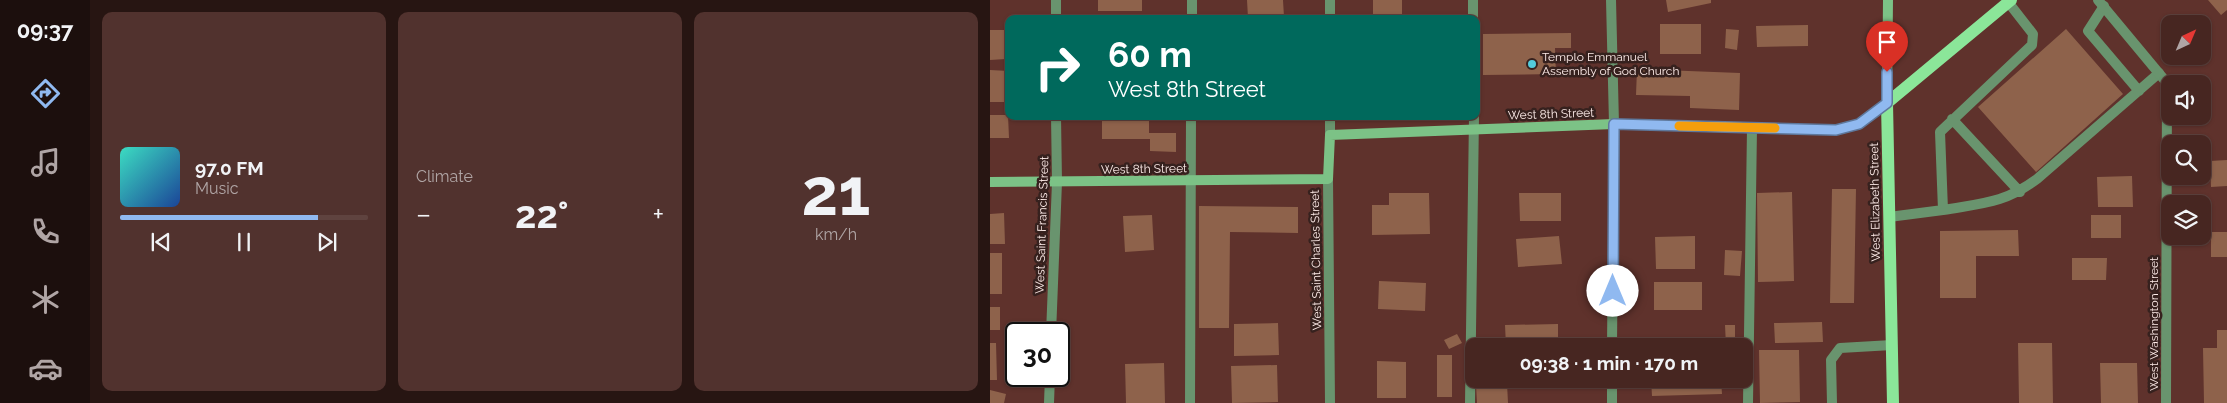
<!DOCTYPE html>
<html lang="en">
<head>
<meta charset="utf-8">
<style>
  :root { --surface:#472621; --page:#51322e; --text:#f1f3f6; --muted:#b0a5a5; --line:#5f433f; --accent:#90b9f0 }
  body { margin:0; font-family:Raleway,sans-serif; background:var(--page); color:var(--text); height:100vh; display:flex; flex-direction:column; font-size:19px; white-space:nowrap }
  * { box-sizing:border-box; margin:0 }
  p { font-size:16px; color:var(--muted) }
  .icon { flex:none; width:28px; height:28px; fill:none; stroke:currentColor; stroke-width:2; stroke-linecap:round; stroke-linejoin:round }
  .map { position:relative; flex:1; overflow:hidden }
  .details { display:flex; flex-direction:column; gap:12px; padding:12px; background:#271512; width:900px }
  .details>* { flex:none }
  .banner { position:absolute; left:15px; top:15px; width:475px; height:105px; border-radius:10px; box-shadow:0 1px 4px #0004,0 0 0 1px var(--line); background:#00695c; color:#fff; overflow:hidden }
  .needle { width:32px; rotate:44deg }
  .controls { position:absolute; left:1171px; top:15px; display:grid; gap:10px }
  .controls a { display:grid; place-items:center; width:50px; height:50px; border-radius:10px; background:var(--surface); box-shadow:0 1px 4px #0004,0 0 0 1px var(--line); font-size:25px }
  .speed { position:absolute; left:15px; top:322px; display:flex; gap:10px; font-size:25px; font-weight:700; text-align:center }
  .speed>* { display:grid; place-content:center; width:65px; height:65px; border-radius:50%; background:var(--surface); box-shadow:0 1px 4px #0004,0 0 0 1px var(--line); line-height:1 }
  .speed .limit { border:2px solid #111; border-radius:8px; background:#fff; color:#111 }
  .pin { position:absolute; display:grid; place-items:center; width:42px; height:42px; color:#fff; margin:-51px -21px; border-radius:50% 50% 50% 0; rotate:-45deg; box-shadow:0 0 5px #0007 }
  .pin .icon { rotate:45deg }
  .me { position:absolute; width:55px; margin:-28px; rotate:0deg; stroke-linejoin:round; filter:drop-shadow(0 0 4px #0008) }
  .turn { display:flex; align-items:center; gap:18px; height:105px; padding:0 20px; font-size:22px }
  .turn .icon { width:65px; height:65px; stroke-width:2.5 }
  .turn b { display:block; font-size:35px; line-height:42px }
  .big { font-size:38px; font-weight:700; line-height:1.1 }
  .details .tile { flex:1; display:flex; flex-direction:column; justify-content:center; gap:8px; min-width:0; padding:0 18px; border-radius:10px; background:var(--page) }
  .details .dial { align-items:center; gap:0 }
  .dial b { font-size:65px; line-height:1 }
  .song { display:flex; align-items:center; gap:15px }
  .cover { width:60px; height:60px; border-radius:8px; background:linear-gradient(135deg,hsl(170 70% 55%),hsl(220 70% 35%)) }
  .played { height:5px; border-radius:2px; background:linear-gradient(90deg,var(--accent) 80%,var(--line) 80%) }
  .keys { display:flex; justify-content:space-around; direction:ltr }
  .heat { display:flex; justify-content:space-between; align-items:center; font-size:28px; direction:ltr }
  .details .tiles { flex:1; display:grid; gap:12px; grid-template-columns:repeat(3,1fr) }
  .trip { position:absolute; left:475px; top:338px; width:288px; height:50px; border-radius:10px; background:var(--surface); box-shadow:0 1px 4px #0004,0 0 0 1px var(--line); font-weight:700; line-height:50px; text-align:center }
  main { display:flex; flex:1; min-height:0 }
  .dock { display:flex; flex-direction:column; width:90px; justify-content:space-around; align-items:center; background:#1c0f0d; color:var(--muted) }
  .dock .icon { width:35px; height:35px }
  .dock .active { color:var(--accent) }
  .dock b { font-size:22px; color:var(--text) }
  .map>svg:first-child { display:block }
  .building { fill:#8e624b }
  .lines { fill:none; stroke-linecap:round; stroke-linejoin:round }
  .lane { stroke:#69946e; stroke-width:10 }
  .street { stroke:#69946e; stroke-width:10 }
  .secondary { stroke:#7cc286; stroke-width:10 }
  .primary { stroke:#8be699; stroke-width:12 }
  .route-casing { stroke:#5e789c; stroke-width:12 }
  .route { stroke:#90b9f0; stroke-width:9 }
  .slow { stroke:#f59e0b; stroke-width:9 }
  .poi-dot { fill:#53cbdb; stroke:#36211e; stroke-width:2 }
  .labels { text-anchor:middle; stroke-width:5; stroke-linejoin:round; paint-order:stroke }
  .poi-label { font-size:12px; fill:#feece9; stroke:#36211e; text-anchor:start }
  .street-label { font-size:12px; fill:#feece9; stroke:#36211e }
</style>
</head>
<body>
<main>
<nav class="dock">
<b>09:37</b>
<svg class="icon active" aria-label="directions" viewBox="0 0 24 24"><path d="M12 3l9 9-9 9-9-9zM9 14v-3h6M13 9l2 2-2 2"/></svg>
<svg class="icon" aria-label="music" viewBox="0 0 24 24"><path d="M9 18V5l10-2v13"/><circle cx="6" cy="18" r="3"/><circle cx="16" cy="16" r="3"/></svg>
<svg class="icon" aria-label="phone" viewBox="0 0 24 24"><path d="M5 4h4l2 5-3 2q2 4 5 5l2-3 5 2v4C11 20 4 13 5 4z"/></svg>
<svg class="icon" aria-label="climate" viewBox="0 0 24 24"><path d="M12 3v18M4 7l16 10M4 17L20 7"/></svg>
<svg class="icon" aria-label="car" viewBox="0 0 24 24"><path d="M5 17H2v-5l4-1 3-4h7l3 4 3 1v5h-3M9 17h6M6 11h13"/><circle cx="7" cy="17" r="2"/><circle cx="17" cy="17" r="2"/></svg>
</nav>
<section class="details">
<div class="tiles">
<div class="tile">
<div class="song"><i class="cover"></i><div><b>97.0 FM</b><p>Music</p></div></div>
<div class="played"></div>
<div class="keys"><svg class="icon" aria-label="previous" viewBox="0 0 24 24"><path d="M18 5L8 12l10 7zM5 5v14"/></svg><svg class="icon" aria-label="pause" viewBox="0 0 24 24"><path d="M8 5v14M16 5v14"/></svg><svg class="icon" aria-label="next" viewBox="0 0 24 24"><path d="M6 5l10 7-10 7zM19 5v14"/></svg></div>
</div>
<div class="tile"><p>Climate</p>
<div class="heat"><a>−</a><b class="big">22°</b><a>+</a></div>
</div>
<div class="tile dial"><b>21</b><p>km/h</p></div>
</div>
</section>
<div class="map">
<svg width="1237" height="403" viewBox="0 0 1237 403">
  <rect width="100%" height="100%" fill="#5f322c"/>
  <path class="building" d="M108,0H152V11H108Z
    M257,0H293L294,17L258,18Z
    M383,0H412V19H383Z
    M676,0H721V3L678,12Z
    M1218,0H1237V10L1231,15Z
    M670,24H711V54H670Z
    M818,25V46L767,47L766,26Z
    M736,29L749,30L747,50L735,48Z
    M1076,29L1133,94L1046,172L988,107Z
    M0,30H16V59L0,60Z
    M581,33V48H565L566,74L493,75V34Z
    M647,69L750,73L749,110L700,108V96L646,95Z
    M0,70L19,71V102H0Z
    M0,115H18L19,138H0Z
    M112,116H159V133H186V152L160,151V139H112Z
    M1237,160V186L1221,187L1220,161Z
    M1142,176L1143,207H1108L1107,177Z
    M842,189H866L864,303H840Z
    M802,192L804,281L768,282L767,193Z
    M399,193H439L440,234L382,235V205H399Z
    M529,193H571V221H530Z
    M209,206L308,207V233L240,232L239,328H209Z
    M14,213L15,244H0V214Z
    M162,215L164,250L135,252L133,216Z
    M1101,215H1131V238H1101Z
    M1028,230L1029,256H986V298H950V231Z
    M1221,232H1237V257H1221Z
    M569,236L572,264L528,267L526,239Z
    M705,236V269H666L665,237Z
    M735,250L752,251L750,276L734,275Z
    M0,253H12V294H0Z
    M1082,258H1117L1116,280H1082Z
    M389,281L436,283L435,311L388,309Z
    M664,282H712V310H664Z
    M0,307H10V330H0Z
    M832,322L833,342L785,343L784,323Z
    M288,323L289,355L244,356V324Z
    M568,324V346H516L515,325Z
    M735,325H745V346H736Z
    M1227,330H1237V403H1214L1213,348H1227Z
    M467,334L472,343L459,349L454,340Z
    M0,343H6L7,380H0Z
    M1028,343H1062L1063,403H1029Z
    M769,350H809L810,402L770,403Z
    M447,355H462V397H447Z
    M387,361L416,362V398H387Z
    M174,363L175,403H136L135,364Z
    M1110,363H1147L1148,403H1111Z
    M287,365L288,402L242,403L241,366Z
    M661,379H731L732,394L662,396Z
    M517,383L518,403H487L486,385Z
    M0,390L16,394L14,403H0Z"/>
  <g class="lines">
    <path class="lane" d="M483,0V19
      M1018,2L1043,34L1042,45L950,132L953,210C993,203 1013,204 1047,179L1169,73
      M1114,6L1098,31L1149,91
      M202,19V0
      M962,119L1030,192
      M899,217L953,210
      M200,403L201,116
      M480,403L484,116
      M758,403L762,128
      M842,403L841,360L850,348L902,345"/>
    <path class="street" d="M66,0V19
      M621,0L624,124L622,346
      M1108,0L1177,83L1176,403
      M340,19V0
      M340,135V116
      M338,179L340,403
      M61,334L67,182L66,116
      M59,403L60,376
      M622,403V379"/>
    <path class="secondary" d="M0,182L338,179L340,135L624,124L846,130L869,124L897,103L898,0"/>
    <path class="primary" d="M903,403L897,103L1021,0"/>
  </g>
  <g class="lines">
    <g class="route-casing">
      <path id="route" d="M623,291L624,124L846,130L869,124L897,103V72"/>
    </g>
    <use href="#route" class="route"/>
    <path class="slow" d="M689,126L785,128"/>
  </g>
  <circle class="poi-dot" cx="542" cy="64" r="5"/>
  <g class="labels">
    <g class="poi-label">
      <text x="552" y="61">Templo Emmanuel<tspan x="552" dy="14">Assembly of God Church</tspan></text>
    </g>
    <g class="street-label">
      <text transform="translate(561 114) rotate(-2)" y="4">West 8th Street</text>
      <text transform="translate(154 169) rotate(-1)" y="4">West 8th Street</text>
      <text transform="translate(885 202) rotate(-91)" y="4">West Elizabeth Street</text>
      <text transform="translate(52 225) rotate(-88)" y="4">West Saint Francis Street</text>
      <text transform="translate(326 260) rotate(-91)" y="4">West Saint Charles Street</text>
      <text transform="translate(1164 324) rotate(-90)" y="4">West Washington Street</text>
    </g>
  </g>
</svg>
<div class="controls">
<a><svg class="needle" viewBox="-14 -14 28 28"><path d="M0-13l5 13h-10z" fill="#e53935"/><path d="M0 13l5-13h-10z" fill="#b0a5a5"/></svg></a>
<a><svg class="icon" aria-label="sound" viewBox="0 0 24 24"><path d="M4 9h4l5-4v14l-5-4H4zM17 9q2 3 0 6"/></svg></a>
<a><svg class="icon" aria-label="search" viewBox="0 0 24 24"><circle cx="10" cy="10" r="6"/><path d="M15 15l6 6"/></svg></a>
<a><svg class="icon" aria-label="layers" viewBox="0 0 24 24"><path d="M12 4l9 5-9 5-9-5zM3 14l9 5 9-5"/></svg></a>
</div>
<div class="speed"><div class="limit">30</div></div>
<div class="pin" style="left:897px;top:72px;background:#d93025"><svg class="icon" aria-label="arrive" viewBox="0 0 24 24"><path d="M6 21V4h12l-3 4 3 4H6"/></svg></div>
<svg class="me" style="left:623px;top:291px" viewBox="-20 -20 40 40"><circle r="19" fill="#fff"/><path d="M0-13L10 11 0 6-10 11z" fill="#90b9f0"/></svg>
<div class="trip">09:38 · 1 min · 170 m</div>
<div class="banner">
<div class="turn"><svg class="icon" aria-label="right" viewBox="0 0 24 24"><path d="M7 20v-9h11M14 6l5 5-5 5"/></svg><div><b>60 m</b>West 8th Street</div></div>
</div>
</div>
</main>
</body>
</html>
